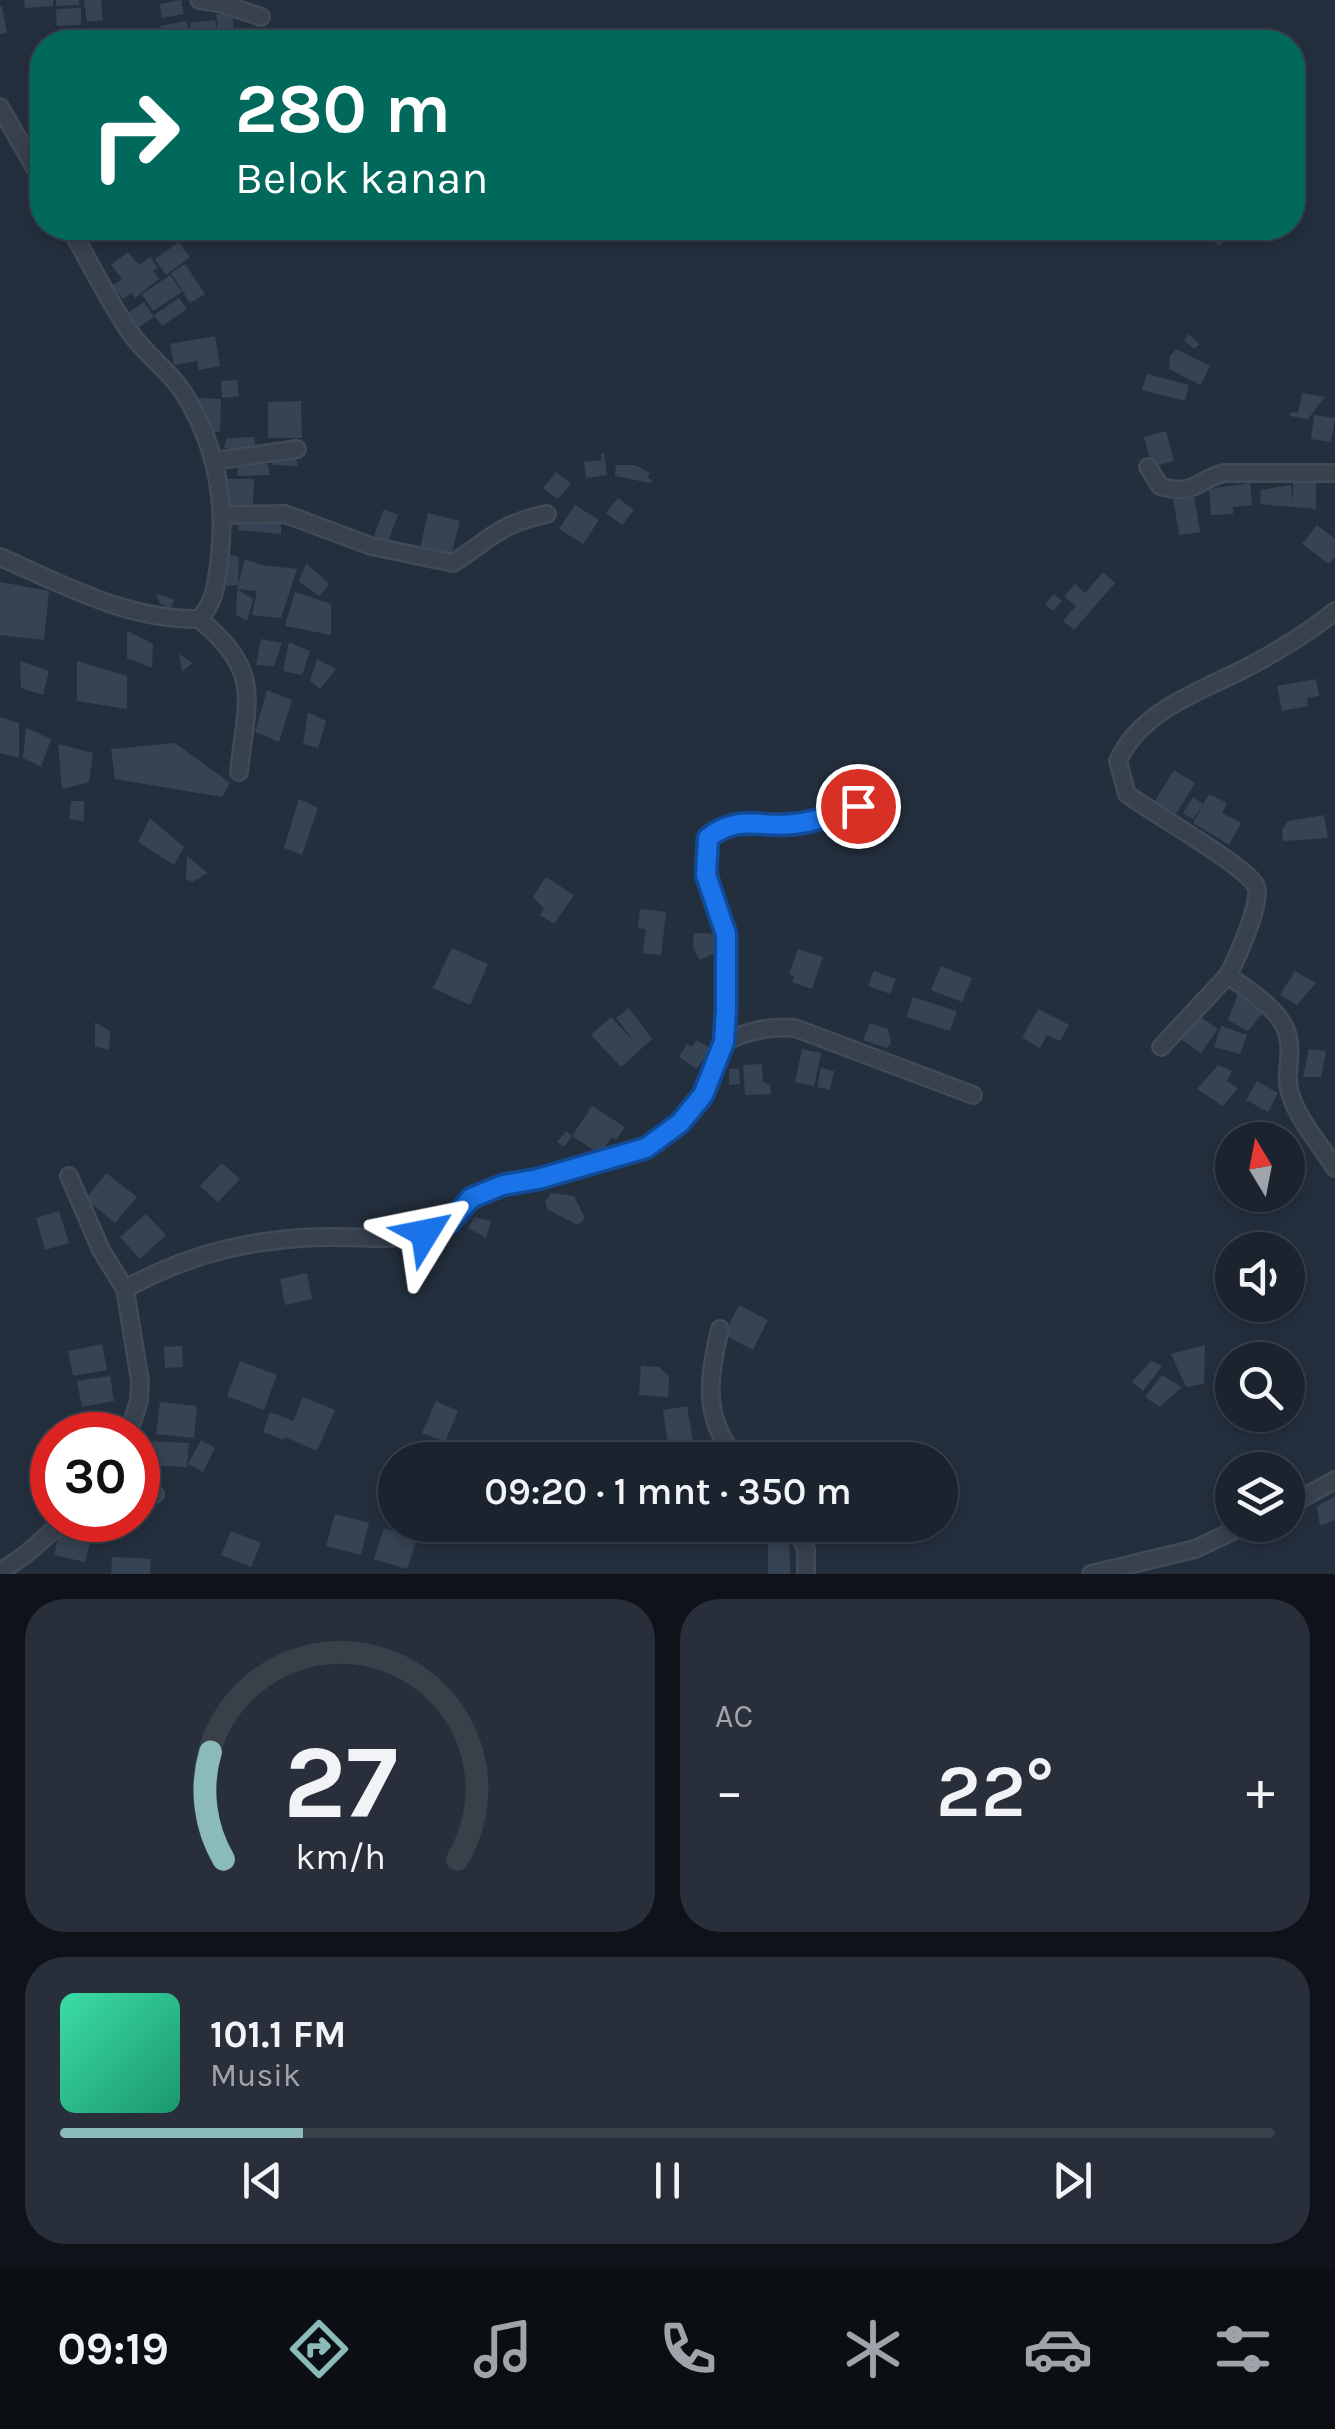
<!DOCTYPE html>
<html lang="id">
<head>
<meta charset="utf-8">
<style>
  :root { --surface:#1b232e; --page:#282f3a; --text:#f1f3f6; --muted:#a0a4aa; --line:#39404a; --accent:#8bbbb9 }
  body { margin:0; font-family:Karla,sans-serif; background:var(--page); color:var(--text); height:100vh; display:flex; flex-direction:column; font-size:38px; white-space:nowrap }
  * { box-sizing:border-box; margin:0 }
  p { font-size:32px; color:var(--muted) }
  .icon { flex:none; width:55px; height:55px; fill:none; stroke:currentColor; stroke-width:2; stroke-linecap:round; stroke-linejoin:round }
  .map { position:relative; height:1574px; overflow:hidden }
  .sheet { display:flex; flex-direction:column; gap:25px; padding:25px; background:#0f1319; flex:1 }
  .sheet>* { flex:none }
  .guide { position:absolute; left:30px; top:30px; width:1275px; height:210px; border-radius:40px; box-shadow:0 5px 15px #0003,0 0 0 2px var(--line); background:#00695c; color:#fff; overflow:hidden }
  .needle { width:65px; rotate:350deg }
  .buttons { position:absolute; left:1215px; top:1122px; display:grid; gap:20px }
  .buttons a { display:grid; place-items:center; width:90px; height:90px; border-radius:50%; background:var(--surface); box-shadow:0 5px 15px #0003,0 0 0 2px var(--line); font-size:50px }
  .speed { position:absolute; left:30px; top:1412px; display:flex; gap:20px; font-size:50px; font-weight:700; text-align:center }
  .speed>* { display:grid; place-content:center; width:130px; height:130px; border-radius:50%; background:var(--surface); box-shadow:0 5px 15px #0003,0 0 0 2px var(--line); line-height:1 }
  .speed .limit { border:15px solid #d22; background:#fff; color:#111 }
  .pin { position:absolute; display:grid; place-items:center; width:85px; height:85px; color:#fff; margin:-42px; border:5px solid #fff; border-radius:50%; box-shadow:0 2px 10px #0007 }
  .me { position:absolute; width:110px; margin:-55px; rotate:55deg; stroke-linejoin:round; filter:drop-shadow(0 0 8px #0008) }
  .turn { display:flex; align-items:center; gap:35px; height:210px; padding:0 40px; font-size:45px }
  .turn .icon { width:130px; height:130px; stroke-width:2.5 }
  .turn b { display:block; font-size:70px; line-height:85px }
  .big { font-size:75px; font-weight:600; line-height:1.1 }
  .sheet .widget { flex:1; display:flex; flex-direction:column; justify-content:center; gap:15px; min-width:0; padding:0 35px; border-radius:40px; background:var(--page) }
  .sheet .dial { align-items:center; gap:0 }
  .dial svg { height:260px; overflow:visible; fill:none; stroke:var(--line); stroke-width:7; stroke-linecap:round; text-anchor:middle }
  .dial text { fill:var(--text); stroke:none }
  .song { display:flex; align-items:center; gap:30px }
  .cover { width:120px; height:120px; border-radius:15px; background:linear-gradient(135deg,hsl(160 70% 55%),hsl(160 70% 35%)) }
  .played { height:10px; border-radius:5px; background:linear-gradient(90deg,var(--accent) 20%,var(--line) 20%) }
  .keys { display:flex; justify-content:space-around; direction:ltr }
  .heat { display:flex; justify-content:space-between; align-items:center; font-size:55px; direction:ltr }
  .sheet .tiles { flex:1; display:grid; gap:25px; grid-template-columns:1fr 1fr }
  .widget:last-child { grid-column:span 2 }
  .trip { position:absolute; left:378px; top:1442px; width:580px; height:100px; border-radius:50px; background:var(--surface); box-shadow:0 5px 15px #0003,0 0 0 2px var(--line); font-weight:600; line-height:100px; text-align:center }
  .tab-bar { display:flex; height:160px; justify-content:space-around; align-items:center; background:#0b0e12; color:var(--muted) }
  .tab-bar .icon { width:70px; height:70px }
  .tab-bar .on { color:var(--accent) }
  .tab-bar b { font-size:45px; color:var(--text) }
  .map>svg:first-child { display:block }
  .building { fill:#364354 }
  .lines { fill:none; stroke-linecap:round; stroke-linejoin:round }
  .minor-casing { stroke:#414a57; stroke-width:20 }
  .minor { stroke:#38414e; stroke-width:15 }
  .route-casing { stroke:#114b97; stroke-width:25 }
  .route { stroke:#1a73e8; stroke-width:18 }
</style>
</head>
<body>
<div class="map">
<svg width="1335" height="1574" viewBox="0 0 1335 1574">
  <rect width="100%" height="100%" fill="#242f3e"/>
  <path class="building" d="M24,0H53V6L25,8Z
    M56,0H79V5L56,6Z
    M84,0H101L103,20L87,22Z
    M181,0L184,14L162,18L160,4Z
    M2,6L7,33L0,34V7Z
    M81,8V25L57,26L56,9Z
    M232,13L235,38L219,40L216,14Z
    M215,20L218,39L193,42L190,23Z
    M186,21L189,34L163,39L160,26Z
    M93,32L95,42H69L68,35Z
    M1218,229L1227,236L1219,246L1210,238Z
    M179,242L190,257L166,275L155,259Z
    M128,252L139,265L150,257L158,268L153,271L159,279L135,298L131,293L123,299L112,286L122,279L111,265Z
    M185,264L205,294L190,303L171,273Z
    M170,275L182,292L153,311L142,294Z
    M179,298L187,309L162,326L154,315Z
    M144,302L154,317L138,328L128,313Z
    M1189,334L1199,344L1194,349L1184,340Z
    M215,336L220,366L199,370L197,361L174,365L170,344Z
    M1176,349L1210,366L1201,385L1169,369L1170,356Z
    M1147,374L1189,385L1185,401L1142,390Z
    M237,380L239,396L222,398L221,381Z
    M1302,393L1325,397L1308,419L1290,416L1291,412L1298,413Z
    M196,398L221,399L220,432L204,431L205,413L196,412Z
    M301,401L302,438H268V402Z
    M1314,415L1335,418L1331,442L1311,439Z
    M1166,431L1174,461L1152,467L1144,437Z
    M254,437L256,450L224,448L227,438Z
    M604,453L607,475L586,478L584,462L602,460L601,454Z
    M295,454L298,466L273,465L271,455Z
    M238,463L268,464L270,475L237,476Z
    M616,465H635L650,473L647,478L653,481L650,483L615,476Z
    M556,472L571,484L558,499L543,488Z
    M222,479H254L253,506L226,507Z
    M1293,480H1316V509L1260,504L1261,490L1291,485L1293,505Z
    M1250,483L1252,505L1233,507V514L1211,515L1209,489Z
    M1194,494L1200,532L1179,535L1173,498Z
    M618,498L634,510L622,525L606,513Z
    M575,505L599,520L583,544L559,529Z
    M384,509L398,515L388,541L374,536Z
    M428,513L460,521L451,556L420,548Z
    M239,520L281,521V534L238,530Z
    M1317,525L1335,539V557L1329,564L1302,544Z
    M223,553L239,557L238,585L245,559L261,565L297,569L281,618L252,615L257,591L237,589L238,585L223,586Z
    M306,563L329,584L320,596L299,582Z
    M1103,572L1115,583L1074,630L1063,621L1076,606L1064,596L1075,584L1085,593Z
    M0,582L49,591L44,640L0,635Z
    M237,589L253,599L247,621L236,615Z
    M295,592L331,604V635L285,626Z
    M155,593L174,600L170,609L160,603Z
    M1054,594L1062,601L1053,611L1045,604Z
    M127,631L153,644L152,668L127,658Z
    M261,639L282,643L274,666L256,665Z
    M289,642L310,651L302,675L283,671Z
    M179,654L193,663L182,671Z
    M317,659L336,669L320,689L310,681Z
    M20,661L49,671L43,695L21,688Z
    M77,661L127,676V709L77,701Z
    M1316,679L1319,696L1307,698L1308,706L1282,711L1277,686Z
    M267,690L292,700L279,742L255,732Z
    M308,712L326,721L318,748L303,744Z
    M0,717L19,723V758L0,753Z
    M26,728L51,739L41,767L23,758Z
    M175,743L230,783L222,797L115,779L111,749Z
    M58,744L93,753L89,782L62,789Z
    M1174,770L1195,783L1176,814L1155,801Z
    M1209,794L1227,803L1222,813L1241,823L1229,845L1193,823L1203,804L1193,819L1183,813L1193,797L1203,804Z
    M299,799L318,808L302,855L284,848Z
    M71,801H84V821L69,819Z
    M1324,815L1328,838L1283,841L1282,830L1288,821Z
    M150,818L184,847L174,865L138,842Z
    M187,856L208,873L192,882L186,879Z
    M546,877L574,895L554,924L540,915L544,909L533,897Z
    M640,909L666,912L661,955L643,953L646,929L638,928Z
    M694,933L722,934V950L700,960L693,947Z
    M452,948L488,964L470,1005L433,988Z
    M798,949L823,957L812,989L792,982L794,976L789,974Z
    M941,966L972,978L962,1002L931,990Z
    M874,971L896,979L890,994L868,986Z
    M1295,971L1316,983L1297,1005L1280,995Z
    M1238,994L1255,1001L1254,1006L1262,1014L1248,1031L1228,1020Z
    M913,997L957,1011L950,1031L906,1017Z
    M629,1008L652,1039L621,1067L591,1035L611,1017L636,1044L616,1018Z
    M1038,1009L1069,1025L1060,1041L1047,1035L1040,1048L1022,1038Z
    M1193,1012L1218,1029L1201,1053L1176,1036Z
    M95,1022L110,1031L109,1050L95,1046Z
    M870,1023L888,1029L891,1043L887,1048L863,1040Z
    M1221,1026L1247,1035L1240,1054L1214,1047Z
    M696,1040L710,1048L697,1069L679,1057L687,1044L692,1047Z
    M802,1049L821,1053L814,1086L795,1082Z
    M1309,1049L1326,1051L1321,1077H1303Z
    M762,1064L763,1082L770,1085L771,1094L745,1095L743,1065Z
    M1218,1065L1232,1071L1227,1081L1238,1088L1223,1106L1197,1089Z
    M821,1068L834,1071L830,1090L817,1087Z
    M729,1069H739L740,1084L729,1085Z
    M1257,1081L1278,1093L1268,1112L1246,1100Z
    M592,1106L625,1127L616,1140L612,1137L600,1154L572,1136L564,1147L557,1142L566,1131L572,1136Z
    M222,1163L240,1179L218,1202L200,1186Z
    M106,1173L137,1197L115,1223L86,1199Z
    M551,1193L574,1196L585,1218L578,1225L548,1210L545,1202Z
    M59,1211L69,1243L45,1250L36,1218Z
    M146,1214L166,1235L140,1259L120,1237Z
    M475,1217L491,1221L486,1238L468,1228Z
    M307,1273L312,1299L285,1305L280,1279Z
    M739,1305L768,1320L753,1350L724,1335Z
    M102,1344L107,1370L73,1376L68,1351Z
    M1205,1345L1204,1384L1186,1387L1171,1354Z
    M182,1346L183,1367L165,1368L164,1347Z
    M240,1361L277,1375L264,1410L227,1396Z
    M1151,1361L1162,1366L1143,1391L1132,1382Z
    M641,1366L659,1367L669,1376L668,1397L639,1395Z
    M1162,1375L1182,1387L1160,1407L1145,1397Z
    M110,1376L114,1401L82,1407L77,1381Z
    M303,1397L335,1410L317,1451L285,1437L284,1440L263,1432L270,1412L293,1421Z
    M436,1401L458,1411L445,1442L422,1433Z
    M160,1402L197,1406L194,1438L156,1434Z
    M687,1406L693,1442L668,1446L663,1410Z
    M201,1440L215,1448L203,1472L188,1464Z
    M147,1441L189,1443L187,1467L145,1465Z
    M1335,1496V1520L1320,1526L1317,1507Z
    M335,1514L369,1523L361,1555L326,1546Z
    M768,1525H789L790,1574H768Z
    M849,1525H871L857,1542L843,1532Z
    M61,1527L92,1534L85,1562L54,1555Z
    M384,1528L417,1539L407,1569L374,1559Z
    M231,1531L261,1543L251,1567L221,1555Z
    M112,1557L151,1559L150,1574H111Z"/>
  <g class="lines">
    <g class="minor-casing">
      <path id="minor" d="M199,0L223,4L261,17
        M0,107L42,180
        M213,461L297,449
        M1148,467L1160,486C1196,497 1195,480 1224,473H1335
        M224,515L285,514L371,546L453,563C491,539 498,524 547,514
        M0,557C64,585 127,620 199,619C215,602 216,585 219,563C227,503 216,444 183,392C167,368 143,353 127,328C106,296 89,261 70,228
        M1335,611C1306,635 1275,653 1242,670C1196,693 1140,712 1118,761L1127,794C1152,813 1245,865 1256,886C1263,901 1236,960 1228,975C1249,992 1282,1009 1288,1037C1293,1056 1284,1074 1290,1093C1298,1120 1320,1144 1335,1168
        M199,619C263,672 247,698 239,772
        M724,1042C748,1031 769,1026 795,1028L973,1095
        M1161,1047L1228,975
        M69,1176L101,1250L125,1289L140,1381L139,1401L128,1435
        M125,1289C190,1253 254,1238 328,1237C360,1236 395,1242 426,1233C451,1225 455,1208 473,1197C481,1193 493,1189 501,1186C513,1182 526,1182 539,1179C632,1153 689,1149 723,1046C728,1030 730,951 726,933C719,896 702,879 709,838C737,813 761,828 794,824C816,822 837,813 858,807
        M720,1329C708,1381 702,1418 738,1460
        M138,1484L155,1494
        M1288,1506L1335,1480
        M795,1525L806,1549V1574
        M0,1572L25,1555L65,1520
        M1091,1574L1195,1549L1246,1525"/>
    </g>
    <use href="#minor" class="minor"/>
  </g>
  <g class="lines">
    <g class="route-casing">
      <path id="route" d="M425,1233L449,1223L471,1198L503,1185L538,1179L646,1148L680,1123L703,1095L724,1042L726,1009V934L706,875L708,838C737,814 761,828 794,824C816,822 837,813 858,806"/>
    </g>
    <use href="#route" class="route"/>
  </g>
</svg>
<div class="buttons">
<a><svg class="needle" viewBox="-14 -14 28 28"><path d="M0-13l5 13h-10z" fill="#e53935"/><path d="M0 13l5-13h-10z" fill="#a0a4aa"/></svg></a>
<a><svg class="icon" aria-label="sound" viewBox="0 0 24 24"><path d="M4 9h4l5-4v14l-5-4H4zM17 9q2 3 0 6"/></svg></a>
<a><svg class="icon" aria-label="search" viewBox="0 0 24 24"><circle cx="10" cy="10" r="6"/><path d="M15 15l6 6"/></svg></a>
<a><svg class="icon" aria-label="layers" viewBox="0 0 24 24"><path d="M12 4l9 5-9 5-9-5zM3 14l9 5 9-5"/></svg></a>
</div>
<div class="speed"><div class="limit">30</div></div>
<div class="pin" style="left:858px;top:806px;background:#d93025"><svg class="icon" aria-label="arrive" viewBox="0 0 24 24"><path d="M6 21V4h12l-3 4 3 4H6"/></svg></div>
<svg class="me" style="left:425px;top:1233px" viewBox="-20 -20 40 40"><path d="M0-17L14 15 0 8-14 15z" fill="#1a73e8" stroke="#fff" stroke-width="4"/></svg>
<div class="trip">09:20 · 1 mnt · 350 m</div>
<div class="guide">
<div class="turn"><svg class="icon" aria-label="right" viewBox="0 0 24 24"><path d="M7 20v-9h11M14 6l5 5-5 5"/></svg><div><b>280 m</b>Belok kanan</div></div>
</div>
</div>
<section class="sheet">
<div class="tiles">
<div class="widget dial"><svg viewBox="0 0 100 80">
<path d="M14 69A42 42 0 1 1 86 69"/>
<path d="M14 69A42 42 0 0 1 10 36" stroke="#8bbbb9"/>
<text x="50" y="56" font-size="32" font-weight="700">27</text>
<text x="50" y="72" font-size="11">km/h</text>
</svg></div>
<div class="widget"><p>AC</p>
<div class="heat"><a>−</a><b class="big">22°</b><a>+</a></div>
</div>
<div class="widget">
<div class="song"><i class="cover"></i><div><b>101.1 FM</b><p>Musik</p></div></div>
<div class="played"></div>
<div class="keys"><svg class="icon" aria-label="previous" viewBox="0 0 24 24"><path d="M18 5L8 12l10 7zM5 5v14"/></svg><svg class="icon" aria-label="pause" viewBox="0 0 24 24"><path d="M8 5v14M16 5v14"/></svg><svg class="icon" aria-label="next" viewBox="0 0 24 24"><path d="M6 5l10 7-10 7zM19 5v14"/></svg></div>
</div>
</div>
</section>
<nav class="tab-bar">
<b>09:19</b>
<svg class="icon on" aria-label="directions" viewBox="0 0 24 24"><path d="M12 3l9 9-9 9-9-9zM9 14v-3h6M13 9l2 2-2 2"/></svg>
<svg class="icon" aria-label="music" viewBox="0 0 24 24"><path d="M9 18V5l10-2v13"/><circle cx="6" cy="18" r="3"/><circle cx="16" cy="16" r="3"/></svg>
<svg class="icon" aria-label="phone" viewBox="0 0 24 24"><path d="M5 4h4l2 5-3 2q2 4 5 5l2-3 5 2v4C11 20 4 13 5 4z"/></svg>
<svg class="icon" aria-label="climate" viewBox="0 0 24 24"><path d="M12 3v18M4 7l16 10M4 17L20 7"/></svg>
<svg class="icon" aria-label="car" viewBox="0 0 24 24"><path d="M5 17H2v-5l4-1 3-4h7l3 4 3 1v5h-3M9 17h6M6 11h13"/><circle cx="7" cy="17" r="2"/><circle cx="17" cy="17" r="2"/></svg>
<svg class="icon" aria-label="filters" viewBox="0 0 24 24"><path d="M4 7h16M4 17h16"/><circle cx="9" cy="7" r="2"/><circle cx="15" cy="17" r="2"/></svg>
</nav>
</body>
</html>
